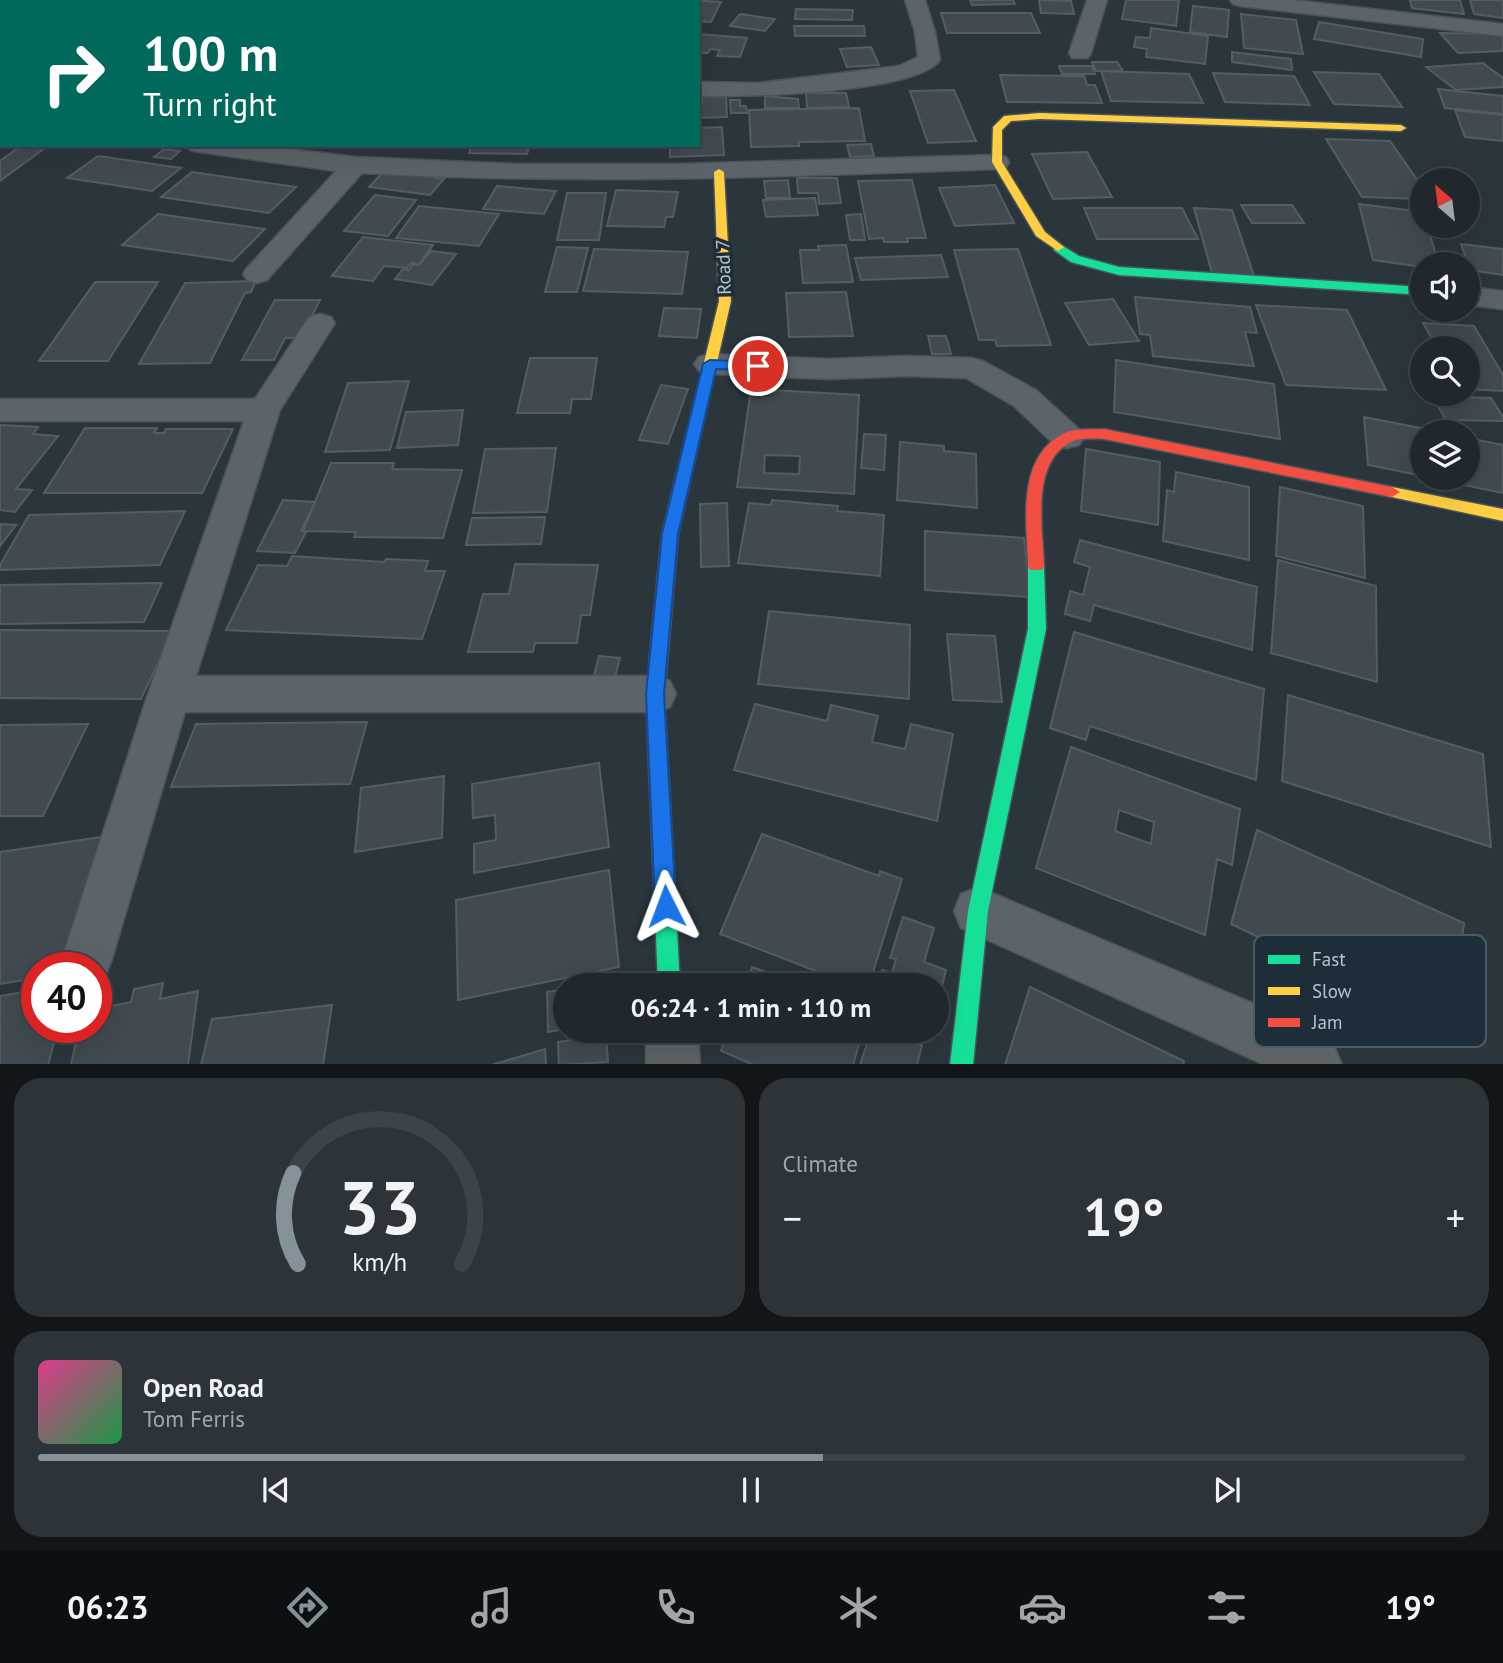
<!DOCTYPE html>
<html lang="en">
<head>
<meta charset="utf-8">
<style>
  :root { --surface:#20282d; --page:#2d3439; --text:#f1f3f6; --muted:#a2a6aa; --line:#3d4449; --accent:#85929a }
  body { margin:0; font-family:"PT Sans",sans-serif; background:var(--page); color:var(--text); height:100vh; display:flex; flex-direction:column; font-size:26px; white-space:nowrap }
  * { box-sizing:border-box; margin:0 }
  p { font-size:23px; color:var(--muted) }
  .icon { flex:none; width:38px; height:38px; fill:none; stroke:currentColor; stroke-width:2; stroke-linecap:round; stroke-linejoin:round }
  .map { position:relative; height:1064px; overflow:hidden }
  .details { display:flex; flex-direction:column; gap:14px; padding:14px; background:#121619; flex:1 }
  .details>* { flex:none }
  .banner { position:absolute; left:0px; top:0px; width:700px; height:147px; box-shadow:0 7px 28px #0002,0 0 0 2px var(--line); background:#00695c; color:#fff; overflow:hidden }
  .needle { width:46px; rotate:332deg }
  .controls { position:absolute; left:1410px; top:168px; display:grid; gap:14px }
  .controls a { display:grid; place-items:center; width:70px; height:70px; border-radius:50%; background:var(--surface); box-shadow:0 7px 28px #0002,0 0 0 2px var(--line); font-size:35px }
  .speed { position:absolute; left:21px; top:952px; display:flex; gap:14px; font-size:35px; font-weight:700; text-align:center }
  .speed>* { display:grid; place-content:center; width:91px; height:91px; border-radius:50%; background:var(--surface); box-shadow:0 7px 28px #0002,0 0 0 2px var(--line); line-height:1 }
  .speed .limit { border:10px solid #d22; background:#fff; color:#111 }
  .pin { position:absolute; display:grid; place-items:center; width:60px; height:60px; color:#fff; margin:-30px; border:4px solid #fff; border-radius:50%; box-shadow:0 2px 7px #0007 }
  .me { position:absolute; width:77px; margin:-38px; rotate:357deg; stroke-linejoin:round; filter:drop-shadow(0 0 5px #0008) }
  .turn { display:flex; align-items:center; gap:24px; height:147px; padding:0 28px; font-size:32px }
  .turn .icon { width:91px; height:91px; stroke-width:2.5 }
  .turn b { display:block; font-size:49px; line-height:60px }
  .big { font-size:52px; font-weight:600; line-height:1.1 }
  .details .card { flex:1; display:flex; flex-direction:column; justify-content:center; gap:10px; min-width:0; padding:0 24px; border-radius:28px; background:var(--page) }
  .details .dial { align-items:center; gap:0 }
  .dial svg { height:182px; overflow:visible; fill:none; stroke:var(--line); stroke-width:7; stroke-linecap:round; text-anchor:middle }
  .dial text { fill:var(--text); stroke:none }
  .song { display:flex; align-items:center; gap:21px }
  .cover { width:84px; height:84px; border-radius:10px; background:linear-gradient(135deg,hsl(330 70% 55%),hsl(140 70% 35%)) }
  .played { height:7px; border-radius:4px; background:linear-gradient(90deg,var(--accent) 55%,var(--line) 55%) }
  .keys { display:flex; justify-content:space-around; direction:ltr }
  .heat { display:flex; justify-content:space-between; align-items:center; font-size:38px; direction:ltr }
  .details .tiles { flex:1; display:grid; gap:14px; grid-template-columns:1fr 1fr }
  .card:last-child { grid-column:span 2 }
  .trip { position:absolute; left:553px; top:973px; width:396px; height:70px; border-radius:35px; background:var(--surface); box-shadow:0 7px 28px #0002,0 0 0 2px var(--line); font-weight:600; line-height:70px; text-align:center }
  .tab-bar { display:flex; height:112px; justify-content:space-around; align-items:center; background:#0d1012; color:var(--muted) }
  .tab-bar .icon { width:49px; height:49px }
  .tab-bar .current { color:var(--accent) }
  .tab-bar b { font-size:32px; color:var(--text) }
  .map>svg:first-child { display:block }
  .building { fill:#404a50; stroke:#535e63; stroke-width:2; fill-rule:evenodd }
  .lines { fill:none; stroke-linecap:round; stroke-linejoin:round }
  .street-casing { stroke:#495359; stroke-width:3 }
  .fast-casing { stroke:#495359; stroke-width:3 }
  .slow-casing { stroke:#495359; stroke-width:3 }
  .jam-casing { stroke:#495359; stroke-width:3 }
  .street { fill:#5c646a; fill-rule:evenodd }
  .fast { fill:#16e098; fill-rule:evenodd }
  .slow { fill:#ffcf43; fill-rule:evenodd }
  .jam { fill:#f24e42; fill-rule:evenodd }
  .rail { stroke:#60686e; stroke-width:3.5; stroke-dasharray:4.5 4.5; stroke-linecap:butt }
  .route { fill:#1a73e8; stroke:#114b97; stroke-width:2 }
  .labels { text-anchor:middle; stroke-width:7; stroke-linejoin:round; paint-order:stroke }
  .street-label { font-size:19px; fill:#b6c3cc; stroke:#1d2e38 }
  .key { fill:#1d2e38; stroke:#4b5b64; stroke-width:2 }
  .key-label { font-size:19px; fill:#b6c3cc }
</style>
</head>
<body>
<div class="map">
<svg width="1503" height="1065" viewBox="0 0 1503 1065">
  <rect width="100%" height="100%" fill="#2b363c"/>
  <path class="building" d="M177,0H262L259,2Z
    M679,0H691L721,2L711,22L698,21V2Z
    M970,0H1013L1015,4L972,5Z
    M1039,0L1071,1L1074,14L1041,13Z
    M1126,0H1179L1176,26L1122,19Z
    M1410,0H1460L1464,14L1412,8Z
    M1470,0H1503V18L1474,14Z
    M1193,6L1229,10L1227,37L1190,32Z
    M796,9L853,10L852,20L795,19Z
    M941,13H1031L1040,33H947Z
    M740,14L775,19L765,31L730,26Z
    M1241,14L1296,20L1303,54L1244,48Z
    M1319,22L1423,39L1421,57L1314,39Z
    M794,26H864L865,36H795Z
    M1151,28L1208,36L1205,64L1146,57L1147,49L1134,47L1136,37L1150,38Z
    M1440,33L1503,34V51L1458,53Z
    M698,34L747,38L740,57L717,56L720,50L710,49L708,53H698Z
    M871,47L879,65L847,67L840,49Z
    M1232,52L1291,59L1292,70L1232,62Z
    M1092,62H1117L1123,71H1096Z
    M1483,63L1503,78V87L1456,90L1426,67Z
    M1059,66H1092L1095,74H1062Z
    M1101,71L1189,74L1203,103L1111,101Z
    M1314,72L1379,74L1402,107L1334,104Z
    M1213,73L1294,76L1310,105L1225,102Z
    M1000,75L1084,76L1087,85H1095L1102,103L1007,102Z
    M1438,89L1503,96V114L1445,108Z
    M954,90L976,141L928,143L910,91Z
    M806,93H846L849,107L807,108Z
    M765,96L798,99L799,108H765Z
    M702,97H726L727,117L698,118V103H702Z
    M730,100H740V106H746L747,113H731Z
    M859,108L865,141L799,142V146L751,147L749,110Z
    M1455,110L1503,115V141L1465,137Z
    M722,127L724,155L670,157V145H698V128Z
    M1326,139L1390,141L1423,188V199L1362,197Z
    M871,144L874,156L850,157L847,145Z
    M22,145H49L0,181V161Z
    M472,145H530L527,154L469,153Z
    M577,145H640L577,148Z
    M164,149L180,151L171,159L154,157Z
    M1087,152L1112,197L1053,199L1032,154Z
    M98,156L181,168L152,191L67,178Z
    M384,171L444,179L430,195L369,187Z
    M192,172L296,187L269,213L161,197Z
    M797,178H837L841,203L819,204L818,193H798Z
    M788,180L790,198H766L764,181Z
    M912,180L926,238H907L908,242H884L883,238L869,239L858,181Z
    M995,185L1014,223L955,226L939,188Z
    M497,186L556,191L544,214L483,209Z
    M616,190L678,192L673,217H666L664,227L607,226Z
    M567,193H606L599,240H557Z
    M375,195L416,200L388,236L344,231Z
    M815,198L818,215L766,217L763,200Z
    M1359,204L1423,212V226H1427L1439,264H1423V267L1373,260Z
    M1241,205H1292L1304,223H1252Z
    M419,206L499,214L479,246L396,238Z
    M1084,208H1182L1198,239H1097Z
    M1194,208L1232,210L1254,276L1212,273Z
    M158,214L265,229L233,261L122,245Z
    M861,214L865,240H850L846,215Z
    M363,237L433,245L419,264L411,263L407,268L384,266L373,281L332,276Z
    M1461,244L1503,249V275L1470,270Z
    M846,245L853,282L803,283L800,250H819L818,246Z
    M557,247L588,248L577,292H545Z
    M594,249L688,252L682,294L583,291Z
    M1018,249L1051,345L997,346L995,340H979L954,250Z
    M431,251L456,254L432,285L395,279L403,269L409,270L413,264L419,265Z
    M941,255L948,277L861,280L855,258Z
    M256,281L251,292L245,293L210,363L139,364L185,283Z
    M95,282H158L108,361H39Z
    M846,292L853,336L789,337L786,293Z
    M1135,297L1250,307L1257,333L1245,332L1254,366L1153,356L1150,335L1140,334Z
    M1113,299L1139,341L1089,345L1065,303Z
    M275,300H320L301,338H285L274,360H242Z
    M1256,305L1347,310L1386,390L1286,385Z
    M664,308L701,309L697,338L659,336Z
    M1423,323L1474,326L1503,375V391L1468,389V348H1437Z
    M928,336H946L951,354H932Z
    M530,358H597L591,399H572L570,413H517Z
    M1116,360L1274,384L1280,439L1114,412Z
    M409,381L390,450L325,452L348,383Z
    M661,385L688,389L668,444L639,440Z
    M751,389L859,395L854,494L737,487ZM765,455L800,456L799,474L764,473Z
    M1432,396L1491,398L1503,417V421L1446,420Z
    M463,410L458,445L397,448L406,412Z
    M1364,417L1441,432H1423V476L1368,465Z
    M0,425L38,427L33,434L58,436L16,489L32,490L15,512L0,510Z
    M85,428H157L154,433H164L166,429H233L202,493H44Z
    M864,434L886,435L884,470L861,468Z
    M1468,438L1503,445V493L1430,478H1468Z
    M900,442L944,446V451L976,454L977,508L897,500Z
    M556,448L547,512L473,513L485,449Z
    M1086,449L1160,462L1158,525L1081,511Z
    M331,463H394L392,469L462,470L443,538L354,537L356,532L303,531Z
    M1176,472L1249,487V560L1163,541L1167,490L1174,492Z
    M1280,487L1363,506L1365,578L1276,556Z
    M283,500L315,502L301,531L306,532L295,553L257,551Z
    M772,500L838,506L837,511L884,515L880,576L738,563L749,503L771,505Z
    M727,503L729,566L701,567L700,504Z
    M185,511L160,565L0,570V565L29,515Z
    M545,517L541,544L466,545L472,518Z
    M0,524L16,525L0,546Z
    M925,531L1024,538L1030,597L925,590Z
    M1080,540L1257,587L1252,650L1094,605L1090,621L1065,614L1070,591L1083,595L1090,567L1074,562Z
    M292,556L384,562L386,559L428,561L425,571H445L422,639L226,630L258,565L287,566Z
    M1278,560L1376,586L1377,682L1271,653Z
    M515,564L598,565L590,615H581L577,643H535L533,652H468L483,594H509Z
    M162,583L144,622L0,624V585Z
    M769,611L910,625L909,699L758,684Z
    M0,630L173,631L141,699L0,698Z
    M1074,632L1264,689L1256,780L1090,726L1086,740L1050,728Z
    M947,634L995,636L1002,702L953,700Z
    M599,656L620,658L615,677L594,675Z
    M1288,695L1483,754L1491,847L1282,781Z
    M755,704L827,721L831,705L878,716L872,742L905,749L911,724L953,734L937,821L734,770Z
    M367,722L350,784L171,787L196,724Z
    M88,724L43,816H0V725Z
    M1071,747L1240,809L1232,865L1217,859L1205,935L1036,868ZM1119,810L1154,822L1151,844L1115,831Z
    M599,763L609,847L474,873V844L496,840L495,815L473,818L472,784Z
    M444,776L442,838L355,852L361,788Z
    M1257,830L1464,923L1451,1029L1231,924Z
    M762,834L879,876L880,871L902,879L869,985H852L720,934Z
    M101,837L66,968H37V978L0,984V852Z
    M609,870L619,967L458,1000L456,900Z
    M903,917L934,928L924,962L946,970L936,1010V985H878L882,970L892,973L896,959L890,958Z
    M752,967L801,985H745Z
    M163,983L160,999L198,991L188,1065H71L79,1027H96V1009L131,1002L134,989Z
    M1030,987L1184,1061L1183,1065H1005Z
    M565,989V1029L548,1032L547,992Z
    M37,990V1027H58L48,1065H0V996Z
    M332,1005L323,1065H201L212,1019Z
    M728,1031H863L853,1065H754L721,1051Z
    M871,1031H886L922,1045L917,1065H860Z
    M606,1034L608,1062L559,1065L558,1042Z
    M545,1049L546,1065H491Z"/>
  <g class="lines">
    <g class="street-casing">
      <path id="street" d="M0,0H17L2,2V7Z
        M282,0H304L281,2Z
        M630,0H650L629,2Z
        M905,0H925L935,32L940,60C916,94 741,97 698,96V82L759,83L899,66L918,57L915,32Z
        M1087,0H1107L1091,53L1088,58H1072L1069,53Z
        M1230,0H1293L1503,24V36L1240,6L1233,4Z
        M187,145H253L357,157L517,164H677L997,155L1006,157L1009,162L1006,167L997,169C785,177 574,185 362,173L267,280L257,283L247,280L243,274L247,268L336,171L199,152L190,150Z
        M1468,287L1503,291V309L1468,305Z
        M320,314L331,317L335,323L280,410L196,676H655L670,681L676,694L670,707L655,712H185L112,959L105,977L96,980V968H65L62,959L148,694L244,421H0V399H255L309,317Z
        M710,354L829,359L906,356L972,358L983,361L1036,390L1079,429L1084,437L1079,445L1067,448L1055,445L1014,406L966,378L906,376L829,379L710,374L699,371L694,364L699,357Z
        M978,887L1290,1019L1334,1046L1342,1065H1265L961,928L954,911L961,894Z
        M646,1031H698L700,1065H646Z"/>
    </g>
    <g class="fast-casing">
      <path id="fast" d="M1058,243L1079,256L1119,267L1423,287V295L1119,275L1071,262L1054,250V244Z
        M1036,560L1042,562L1044,566L1046,629L988,911L973,1065H950L968,911L1028,629V566L1030,562Z
        M658,658L664,660L667,665L664,694L680,985H658L646,694L652,660Z"/>
    </g>
    <g class="slow-casing">
      <path id="slow" d="M1040,113L1401,125L1406,128L1401,131L1040,119L1011,121L1002,130V162L1045,232L1064,247L1058,251L1036,236L992,162L993,127L1004,116Z
        M719,169L724,172L731,301L678,534L667,665L664,670L658,672L652,670L649,665L662,534L719,301L714,172Z
        M1392,487L1503,509V521L1387,496L1384,492L1387,488Z"/>
    </g>
    <g class="jam-casing">
      <path id="jam" d="M1104,429L1392,487L1400,492L1392,497L1104,439C1094,439 1080,437 1071,442C1030,463 1043,529 1044,566L1042,570H1030L1028,566C1027,524 1016,460 1061,435C1073,427 1090,430 1104,429Z"/>
    </g>
    <use href="#street" class="street"/>
    <use href="#fast" class="fast"/>
    <use href="#slow" class="slow"/>
    <use href="#jam" class="jam"/>
    <path class="rail" d="M133,2L135,0"/>
  </g>
  <path class="route" d="M710,360L758,362L765,366L758,370L716,369L678,534L664,694L676,906L673,913L666,916L658,913L655,906L646,694L662,534L703,364Z"/>
  <g class="labels">
    <g class="street-label">
      <text transform="translate(723 267) rotate(-92)" y="7">Road 7</text>
    </g>
  </g>
  <rect x="1254" y="935" width="232" height="112" rx="10" class="key"/>
  <rect x="1268" y="955" width="32" height="9" fill="#16e098"/>
  <rect x="1268" y="987" width="32" height="8" fill="#ffcf43"/>
  <rect x="1268" y="1018" width="32" height="9" fill="#f24e42"/>
  <g class="key-label">
    <text x="1312" y="966">Fast</text>
    <text x="1312" y="998">Slow</text>
    <text x="1312" y="1029">Jam</text>
  </g>
</svg>
<div class="controls">
<a><svg class="needle" viewBox="-14 -14 28 28"><path d="M0-13l5 13h-10z" fill="#e53935"/><path d="M0 13l5-13h-10z" fill="#a2a6aa"/></svg></a>
<a><svg class="icon" aria-label="sound" viewBox="0 0 24 24"><path d="M4 9h4l5-4v14l-5-4H4zM17 9q2 3 0 6"/></svg></a>
<a><svg class="icon" aria-label="search" viewBox="0 0 24 24"><circle cx="10" cy="10" r="6"/><path d="M15 15l6 6"/></svg></a>
<a><svg class="icon" aria-label="layers" viewBox="0 0 24 24"><path d="M12 4l9 5-9 5-9-5zM3 14l9 5 9-5"/></svg></a>
</div>
<div class="speed"><div class="limit">40</div></div>
<div class="pin" style="left:758px;top:366px;background:#d93025"><svg class="icon" aria-label="arrive" viewBox="0 0 24 24"><path d="M6 21V4h12l-3 4 3 4H6"/></svg></div>
<svg class="me" style="left:666px;top:906px" viewBox="-20 -20 40 40"><path d="M0-17L14 15 0 8-14 15z" fill="#1a73e8" stroke="#fff" stroke-width="4"/></svg>
<div class="trip">06:24 · 1 min · 110 m</div>
<div class="banner">
<div class="turn"><svg class="icon" aria-label="right" viewBox="0 0 24 24"><path d="M7 20v-9h11M14 6l5 5-5 5"/></svg><div><b>100 m</b>Turn right</div></div>
</div>
</div>
<section class="details">
<div class="tiles">
<div class="card dial"><svg viewBox="0 0 100 80">
<path d="M14 69A42 42 0 1 1 86 69"/>
<path d="M14 69A42 42 0 0 1 12 29" stroke="#85929a"/>
<text x="50" y="56" font-size="32" font-weight="700">33</text>
<text x="50" y="72" font-size="11">km/h</text>
</svg></div>
<div class="card"><p>Climate</p>
<div class="heat"><a>−</a><b class="big">19°</b><a>+</a></div>
</div>
<div class="card">
<div class="song"><i class="cover"></i><div><b>Open Road</b><p>Tom Ferris</p></div></div>
<div class="played"></div>
<div class="keys"><svg class="icon" aria-label="previous" viewBox="0 0 24 24"><path d="M18 5L8 12l10 7zM5 5v14"/></svg><svg class="icon" aria-label="pause" viewBox="0 0 24 24"><path d="M8 5v14M16 5v14"/></svg><svg class="icon" aria-label="next" viewBox="0 0 24 24"><path d="M6 5l10 7-10 7zM19 5v14"/></svg></div>
</div>
</div>
</section>
<nav class="tab-bar">
<b>06:23</b>
<svg class="icon current" aria-label="directions" viewBox="0 0 24 24"><path d="M12 3l9 9-9 9-9-9zM9 14v-3h6M13 9l2 2-2 2"/></svg>
<svg class="icon" aria-label="music" viewBox="0 0 24 24"><path d="M9 18V5l10-2v13"/><circle cx="6" cy="18" r="3"/><circle cx="16" cy="16" r="3"/></svg>
<svg class="icon" aria-label="phone" viewBox="0 0 24 24"><path d="M5 4h4l2 5-3 2q2 4 5 5l2-3 5 2v4C11 20 4 13 5 4z"/></svg>
<svg class="icon" aria-label="climate" viewBox="0 0 24 24"><path d="M12 3v18M4 7l16 10M4 17L20 7"/></svg>
<svg class="icon" aria-label="car" viewBox="0 0 24 24"><path d="M5 17H2v-5l4-1 3-4h7l3 4 3 1v5h-3M9 17h6M6 11h13"/><circle cx="7" cy="17" r="2"/><circle cx="17" cy="17" r="2"/></svg>
<svg class="icon" aria-label="filters" viewBox="0 0 24 24"><path d="M4 7h16M4 17h16"/><circle cx="9" cy="7" r="2"/><circle cx="15" cy="17" r="2"/></svg>
<b>19°</b>
</nav>
</body>
</html>
